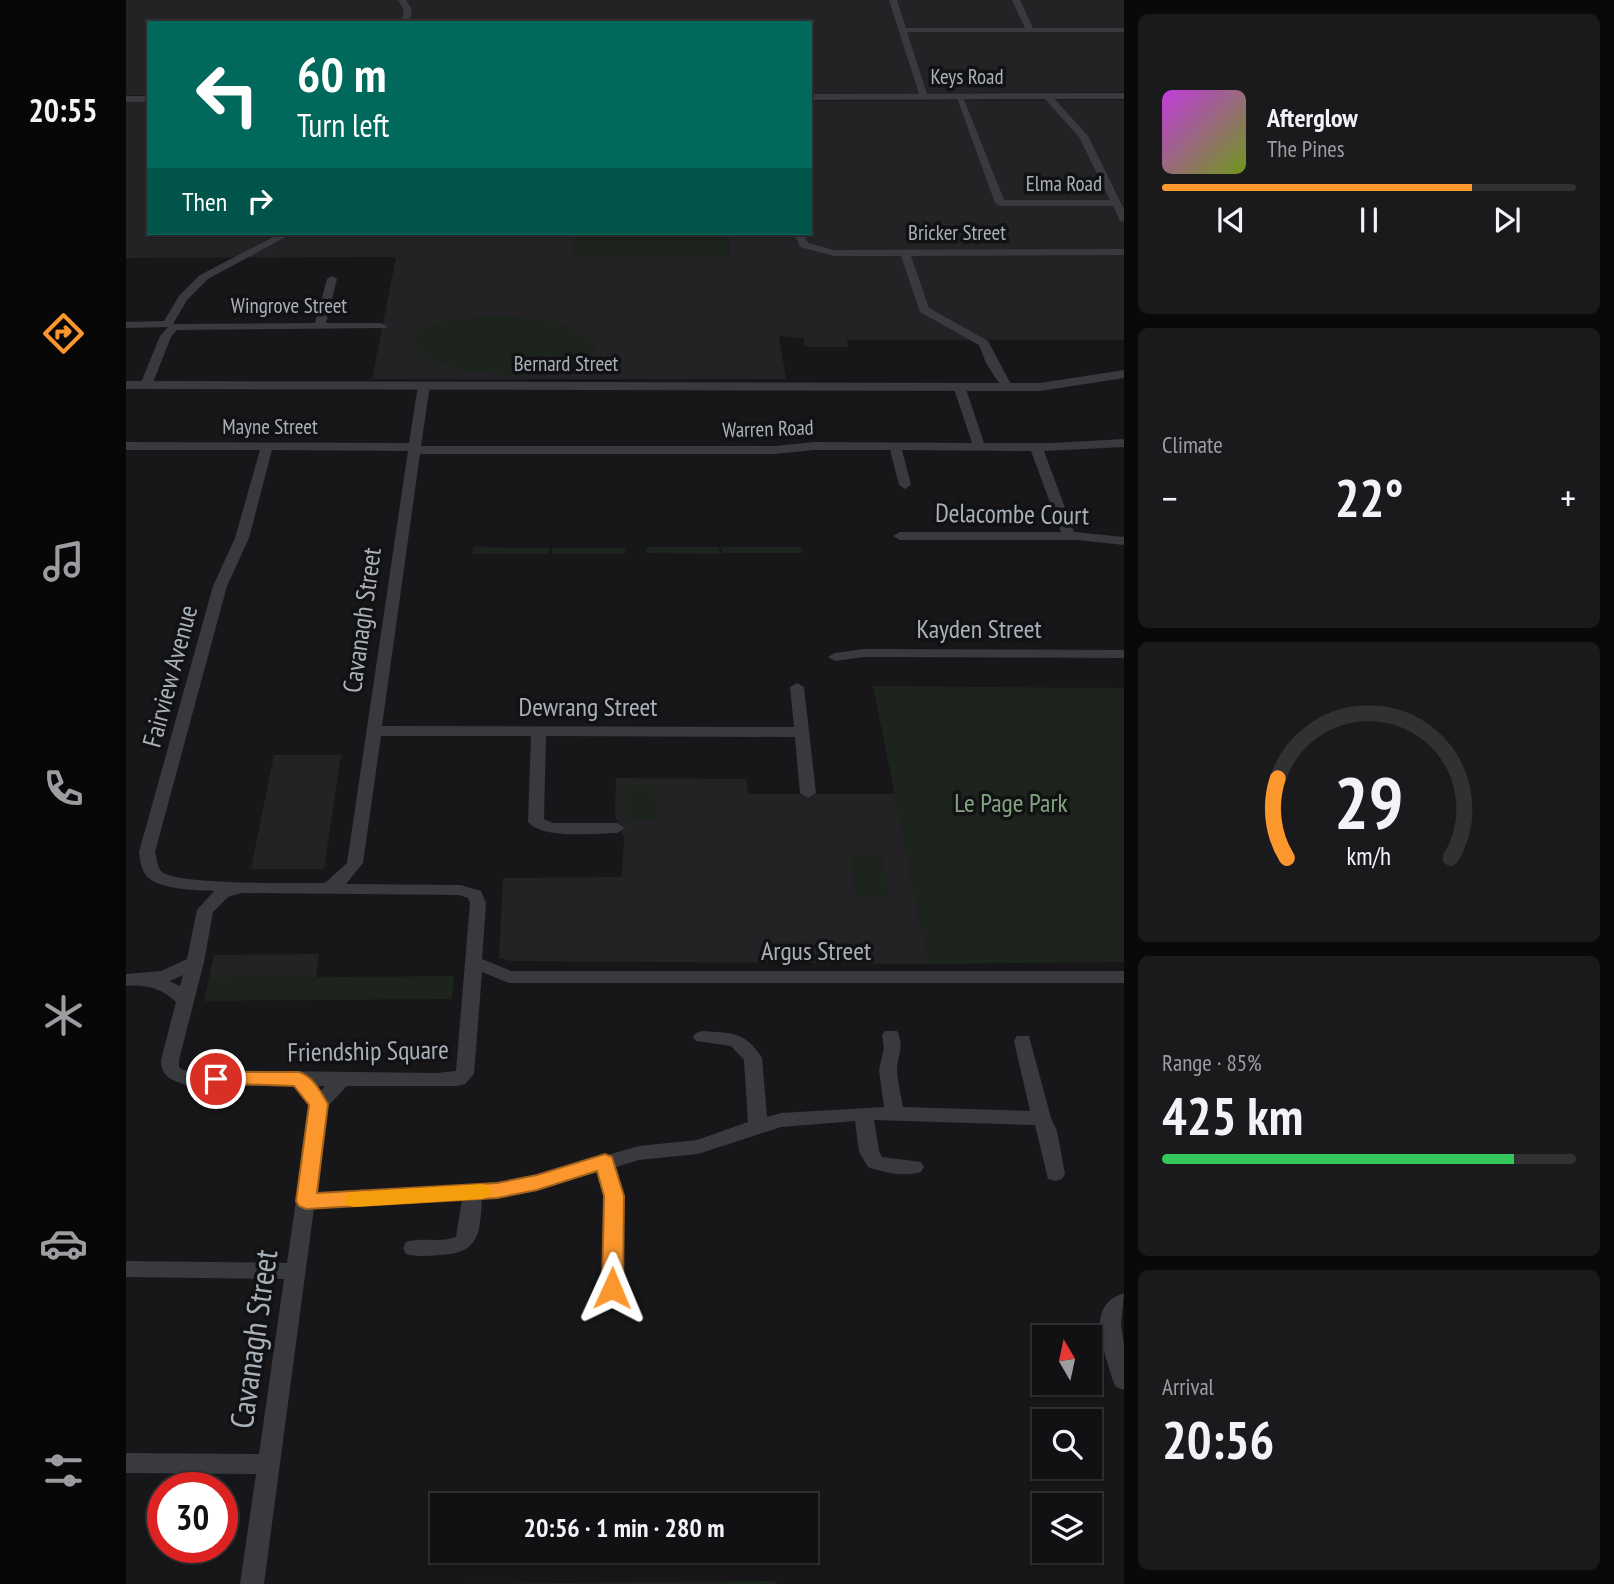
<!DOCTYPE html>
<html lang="en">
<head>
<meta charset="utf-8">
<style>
  :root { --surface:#111113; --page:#1a1a1c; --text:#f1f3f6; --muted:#9c9da0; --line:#303133; --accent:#fb972d }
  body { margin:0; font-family:"PT Sans Narrow",sans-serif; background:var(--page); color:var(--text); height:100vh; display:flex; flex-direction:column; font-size:26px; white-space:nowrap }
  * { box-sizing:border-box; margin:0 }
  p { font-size:23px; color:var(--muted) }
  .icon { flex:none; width:38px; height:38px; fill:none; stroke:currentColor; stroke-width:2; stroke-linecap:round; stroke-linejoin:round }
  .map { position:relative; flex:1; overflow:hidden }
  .details { display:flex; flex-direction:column; gap:14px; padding:14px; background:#09090a; width:490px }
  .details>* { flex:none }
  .banner { position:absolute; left:21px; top:21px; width:665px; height:214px; border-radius:0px; box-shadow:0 2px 5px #0004,0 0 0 2px var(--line); background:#00695c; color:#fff; overflow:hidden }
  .needle { width:46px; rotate:351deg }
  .tools { position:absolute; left:906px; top:1325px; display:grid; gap:14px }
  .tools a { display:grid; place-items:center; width:70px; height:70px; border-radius:0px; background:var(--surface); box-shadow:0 2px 5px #0004,0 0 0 2px var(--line); font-size:35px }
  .speed { position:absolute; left:21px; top:1472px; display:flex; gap:14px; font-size:35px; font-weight:700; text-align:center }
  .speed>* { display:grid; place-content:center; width:91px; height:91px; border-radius:50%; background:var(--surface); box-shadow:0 2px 5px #0004,0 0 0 2px var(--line); line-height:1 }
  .speed .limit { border:10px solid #d22; background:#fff; color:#111 }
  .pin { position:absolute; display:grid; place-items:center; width:60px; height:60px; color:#fff; margin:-30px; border:4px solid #fff; border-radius:50%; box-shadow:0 2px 7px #0007 }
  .me { position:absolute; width:77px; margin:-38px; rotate:1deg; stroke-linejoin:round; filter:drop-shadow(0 0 5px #0008) }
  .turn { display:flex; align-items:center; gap:24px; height:147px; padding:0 35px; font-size:32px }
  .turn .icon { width:91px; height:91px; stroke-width:2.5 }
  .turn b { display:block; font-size:49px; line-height:60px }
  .then { display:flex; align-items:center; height:66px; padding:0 35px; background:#0003; gap:14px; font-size:26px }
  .big { font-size:52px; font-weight:700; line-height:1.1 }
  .details .tile { flex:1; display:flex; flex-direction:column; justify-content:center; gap:10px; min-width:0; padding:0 24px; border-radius:10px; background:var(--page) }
  .details .dial { align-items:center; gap:0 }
  .dial svg { height:182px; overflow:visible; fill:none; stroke:var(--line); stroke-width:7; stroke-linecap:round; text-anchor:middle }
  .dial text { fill:var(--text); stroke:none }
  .song { display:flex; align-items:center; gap:21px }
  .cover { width:84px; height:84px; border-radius:10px; background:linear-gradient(135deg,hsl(290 70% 55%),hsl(80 70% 35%)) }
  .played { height:7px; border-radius:4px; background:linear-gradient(90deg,var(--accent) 75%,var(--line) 75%) }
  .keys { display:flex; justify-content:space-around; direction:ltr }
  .heat { display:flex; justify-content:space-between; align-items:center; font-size:38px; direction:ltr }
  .charge { height:10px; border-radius:5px; background:linear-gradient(90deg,#34c759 85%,var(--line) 0) }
  .trip { position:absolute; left:304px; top:1493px; width:388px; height:70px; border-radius:0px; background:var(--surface); box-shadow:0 2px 5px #0004,0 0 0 2px var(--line); font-weight:700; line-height:70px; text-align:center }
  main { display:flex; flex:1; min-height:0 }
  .dock { display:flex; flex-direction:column; width:126px; justify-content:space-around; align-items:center; background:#070708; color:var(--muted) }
  .dock .icon { width:49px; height:49px }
  .dock .current { color:var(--accent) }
  .dock b { font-size:32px; color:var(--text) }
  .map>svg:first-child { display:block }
  .built { fill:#232326 }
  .green { fill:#1d241d }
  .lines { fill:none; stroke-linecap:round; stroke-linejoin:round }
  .minor { fill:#383a3e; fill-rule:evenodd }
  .tertiary { fill:#383a3e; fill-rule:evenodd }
  .route { fill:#fb972d; stroke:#a3621d; stroke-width:2 }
  .slow { fill:#f59e0b }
  .labels { text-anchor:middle; stroke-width:7; stroke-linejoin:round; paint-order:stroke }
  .far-street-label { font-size:21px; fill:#a8b0ba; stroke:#121214 }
  .street-label { font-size:26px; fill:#a8b0ba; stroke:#121214 }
  .park-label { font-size:26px; fill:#82a57f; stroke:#121214 }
  .near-street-label { font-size:32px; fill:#a8b0ba; stroke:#121214 }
</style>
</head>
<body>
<main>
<nav class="dock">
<b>20:55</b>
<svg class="icon current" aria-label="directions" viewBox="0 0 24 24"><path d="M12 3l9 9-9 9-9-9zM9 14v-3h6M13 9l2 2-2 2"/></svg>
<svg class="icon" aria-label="music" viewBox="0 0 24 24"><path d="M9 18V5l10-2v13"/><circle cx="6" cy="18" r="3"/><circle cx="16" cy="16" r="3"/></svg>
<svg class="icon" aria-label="phone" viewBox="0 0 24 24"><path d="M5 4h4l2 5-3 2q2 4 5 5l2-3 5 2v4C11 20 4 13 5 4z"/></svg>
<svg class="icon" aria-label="climate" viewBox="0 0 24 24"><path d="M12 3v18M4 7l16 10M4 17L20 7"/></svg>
<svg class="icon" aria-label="car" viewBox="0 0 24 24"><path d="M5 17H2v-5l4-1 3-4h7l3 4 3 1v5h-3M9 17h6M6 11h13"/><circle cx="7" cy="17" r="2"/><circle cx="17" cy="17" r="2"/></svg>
<svg class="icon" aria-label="filters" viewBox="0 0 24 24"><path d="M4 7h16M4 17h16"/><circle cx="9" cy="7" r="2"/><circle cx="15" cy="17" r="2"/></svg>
</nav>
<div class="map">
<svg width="998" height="1584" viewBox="0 0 998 1584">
  <rect width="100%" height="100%" fill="#171719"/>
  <path class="built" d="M0,0H998V92L684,94V23H23V95H0Z
    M998,100V340H721L722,347H679L677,338L653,336L660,379H246L270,257L0,258V102H23V233H447L446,258H604L602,233H684V101Z
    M148,755H215L198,869H125Z
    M490,778L620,779L622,794H769L803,964L384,961L373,958L377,878L496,877L498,838L489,816Z
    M193,954L190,977L83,978L88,955Z"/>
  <path class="green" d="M447,233H602L604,258H445Z
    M386,317C415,319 457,320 471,351C455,388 337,376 306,360C298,356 291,349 288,341C298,313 361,318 386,317Z
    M347,547H348L423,548V554H347Z
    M520,547H593L594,554L520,553Z
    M596,547H675L676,553H596Z
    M426,548H499V554H426Z
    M747,686L998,688V962L803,964Z
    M500,785H529L531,821H500Z
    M756,855L764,896L730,897L724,856Z
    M328,976L326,999L78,1001L83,978Z
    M647,1581L652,1584H330Z"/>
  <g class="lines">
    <path class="minor" d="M272,0H280L286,10L283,23H275L278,10Z
      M763,0H771L780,28H899L886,0H894L907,28H998V32H781L802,97L798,100L794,97Z
      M918,94H924L962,136L998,209V222L994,221L987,206H874L869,203L830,95L837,97L878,200H984L953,137L918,98Z
      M155,233H167L82,279L61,300L47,324L189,323L201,279L206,276L211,279L200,323H255L261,326L259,328L51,330L45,337L26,385L24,387H16L14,385L34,336L42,327L0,328V322L38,321L53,296L74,275Z
      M668,233H678L682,243L708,250L998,249V255L785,256L803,308L862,341L886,386L880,389L876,388L860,363L853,345L794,312L775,256H708L674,247Z
      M298,382L304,385L295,446H649L688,442L846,443L827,386L833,383L839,386L858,443H926L998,439V447L918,451L948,532L998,537V545L952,540H774L767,536L774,532H935L905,451L776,450L785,485L779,489L773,485L764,450H688L649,454H294L256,726L668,727L664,687L671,683L678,687L690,793L682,798L674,793L669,737L420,736L418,819L427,823H491L499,828L491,833C468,833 418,840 402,822L405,736H255L237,863L220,884L335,885L355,891L360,903L356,959L385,971H998V983H383L356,972L348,1074L339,1084L332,1086H221L202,1106L190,1193L266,1190L391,1181L513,1146L571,1140L622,1122L618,1060L605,1046L570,1041L567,1037L570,1033L576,1031C604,1033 620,1031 636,1058L641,1117L655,1113L758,1107L753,1070L758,1048L756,1035L759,1031H771C779,1046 771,1056 771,1071C772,1083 775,1096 777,1107L904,1111L888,1041L891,1036H903L925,1118L931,1131L939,1174L936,1179L929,1181L922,1179L909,1125L748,1120L753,1151L756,1157L795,1162L798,1167L795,1172C778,1177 759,1173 742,1167L733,1152L729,1121L655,1127L572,1154L513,1160L490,1167L498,1196L496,1288L493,1294L486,1296L479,1294L476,1288L478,1196L472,1172L391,1195L356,1198C354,1233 354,1254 313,1255C302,1256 291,1257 280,1254L277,1248L280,1242C296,1237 314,1243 330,1237L336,1200L188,1208L138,1584H114L130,1474L0,1473V1453L133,1454L158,1279L0,1277V1261L161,1263L184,1104L199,1086H63C48,1081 35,1078 35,1060L50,1002C36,988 18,984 0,986V974L35,971L61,959L71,910L88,891C70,890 30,890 19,874C15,868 14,859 13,852L87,586L109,538L134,450H0V442L283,443L292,385ZM146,450L282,451L221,863L199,883C173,883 52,885 36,872C31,868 31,858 29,852L101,586L123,538ZM115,893L333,895L342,898L344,903L330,1071L310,1073L57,1070L53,1067V1060L78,962L87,912L102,897ZM57,975L54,986L43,981H44Z
      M738,649L998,650V658L738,657L709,661L702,657L709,653Z
      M998,1293L995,1324L998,1344V1390L990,1387L987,1381C979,1352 957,1306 998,1293Z"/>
    <path class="tertiary" d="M998,93V99L684,100V94Z
      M0,96H23V102H0Z
      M998,370V378L914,391L0,389V381L914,383Z"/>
  </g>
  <path class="route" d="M90,1072H173C187,1076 195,1092 202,1104L191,1193L371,1183L411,1175L479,1154L486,1157L498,1196L497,1288L494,1294L486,1296L479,1294L476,1288L478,1196L471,1171L411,1190L371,1198L180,1209L173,1206L170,1201L183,1105L168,1086L84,1083L81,1079L84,1074Z"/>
  <path class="slow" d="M356,1184L363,1186L366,1192L363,1197L356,1199L228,1207L221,1205L218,1200L221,1194L228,1192Z"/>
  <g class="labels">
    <g class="far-street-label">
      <text x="841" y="84">Keys Road</text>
      <text x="938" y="191">Elma Road</text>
      <text x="831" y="240">Bricker Street</text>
      <text x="163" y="313">Wingrove Street</text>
      <text x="440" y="371">Bernard Street</text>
      <text x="144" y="434">Mayne Street</text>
      <text transform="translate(642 429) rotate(-2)" y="7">Warren Road</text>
    </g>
    <g class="street-label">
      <text transform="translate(886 514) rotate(1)" y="9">Delacombe Court</text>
      <text transform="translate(236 620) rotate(-82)" y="9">Cavanagh Street</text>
      <text x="853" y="638">Kayden Street</text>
      <text transform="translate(44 676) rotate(-75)" y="9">Fairview Avenue</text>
      <text x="462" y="716">Dewrang Street</text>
      <text x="690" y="960">Argus Street</text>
      <text transform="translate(242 1051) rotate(-1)" y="9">Friendship Square</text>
    </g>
    <g class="park-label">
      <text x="885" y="812">Le Page Park</text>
    </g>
    <g class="near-street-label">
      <text transform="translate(128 1339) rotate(-82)" y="11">Cavanagh Street</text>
    </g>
  </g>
</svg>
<div class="tools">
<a><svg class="needle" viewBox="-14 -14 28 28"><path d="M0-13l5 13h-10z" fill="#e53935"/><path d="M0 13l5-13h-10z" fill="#9c9da0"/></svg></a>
<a><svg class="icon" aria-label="search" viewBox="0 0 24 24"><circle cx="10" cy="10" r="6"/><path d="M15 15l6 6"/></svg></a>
<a><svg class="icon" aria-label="layers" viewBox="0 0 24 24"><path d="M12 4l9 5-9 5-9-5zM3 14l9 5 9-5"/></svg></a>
</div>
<div class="speed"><div class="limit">30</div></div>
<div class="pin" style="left:90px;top:1079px;background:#d93025"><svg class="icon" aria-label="arrive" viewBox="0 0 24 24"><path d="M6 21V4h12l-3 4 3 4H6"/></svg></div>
<svg class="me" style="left:486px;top:1288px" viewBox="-20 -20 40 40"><path d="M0-17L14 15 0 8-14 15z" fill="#fb972d" stroke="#fff" stroke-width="4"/></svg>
<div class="trip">20:56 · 1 min · 280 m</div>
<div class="banner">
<div class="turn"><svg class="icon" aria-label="left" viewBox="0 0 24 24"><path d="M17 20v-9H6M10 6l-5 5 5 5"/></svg><div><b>60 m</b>Turn left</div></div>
<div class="then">Then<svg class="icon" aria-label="right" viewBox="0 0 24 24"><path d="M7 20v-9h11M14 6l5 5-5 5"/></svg></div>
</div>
</div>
<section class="details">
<div class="tile">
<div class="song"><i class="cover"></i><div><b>Afterglow</b><p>The Pines</p></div></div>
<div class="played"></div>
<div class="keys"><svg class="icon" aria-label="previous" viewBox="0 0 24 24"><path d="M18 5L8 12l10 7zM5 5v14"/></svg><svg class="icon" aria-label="pause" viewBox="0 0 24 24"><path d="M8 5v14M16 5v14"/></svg><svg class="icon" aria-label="next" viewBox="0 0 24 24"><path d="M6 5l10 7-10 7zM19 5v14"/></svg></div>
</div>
<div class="tile"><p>Climate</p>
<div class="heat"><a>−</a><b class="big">22°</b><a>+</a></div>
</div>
<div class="tile dial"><svg viewBox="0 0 100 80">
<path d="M14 69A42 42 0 1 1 86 69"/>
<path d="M14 69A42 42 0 0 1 10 34" stroke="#fb972d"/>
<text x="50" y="56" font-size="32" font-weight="700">29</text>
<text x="50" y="72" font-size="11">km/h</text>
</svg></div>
<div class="tile"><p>Range · 85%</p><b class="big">425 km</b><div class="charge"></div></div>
<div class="tile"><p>Arrival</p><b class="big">20:56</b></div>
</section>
</main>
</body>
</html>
